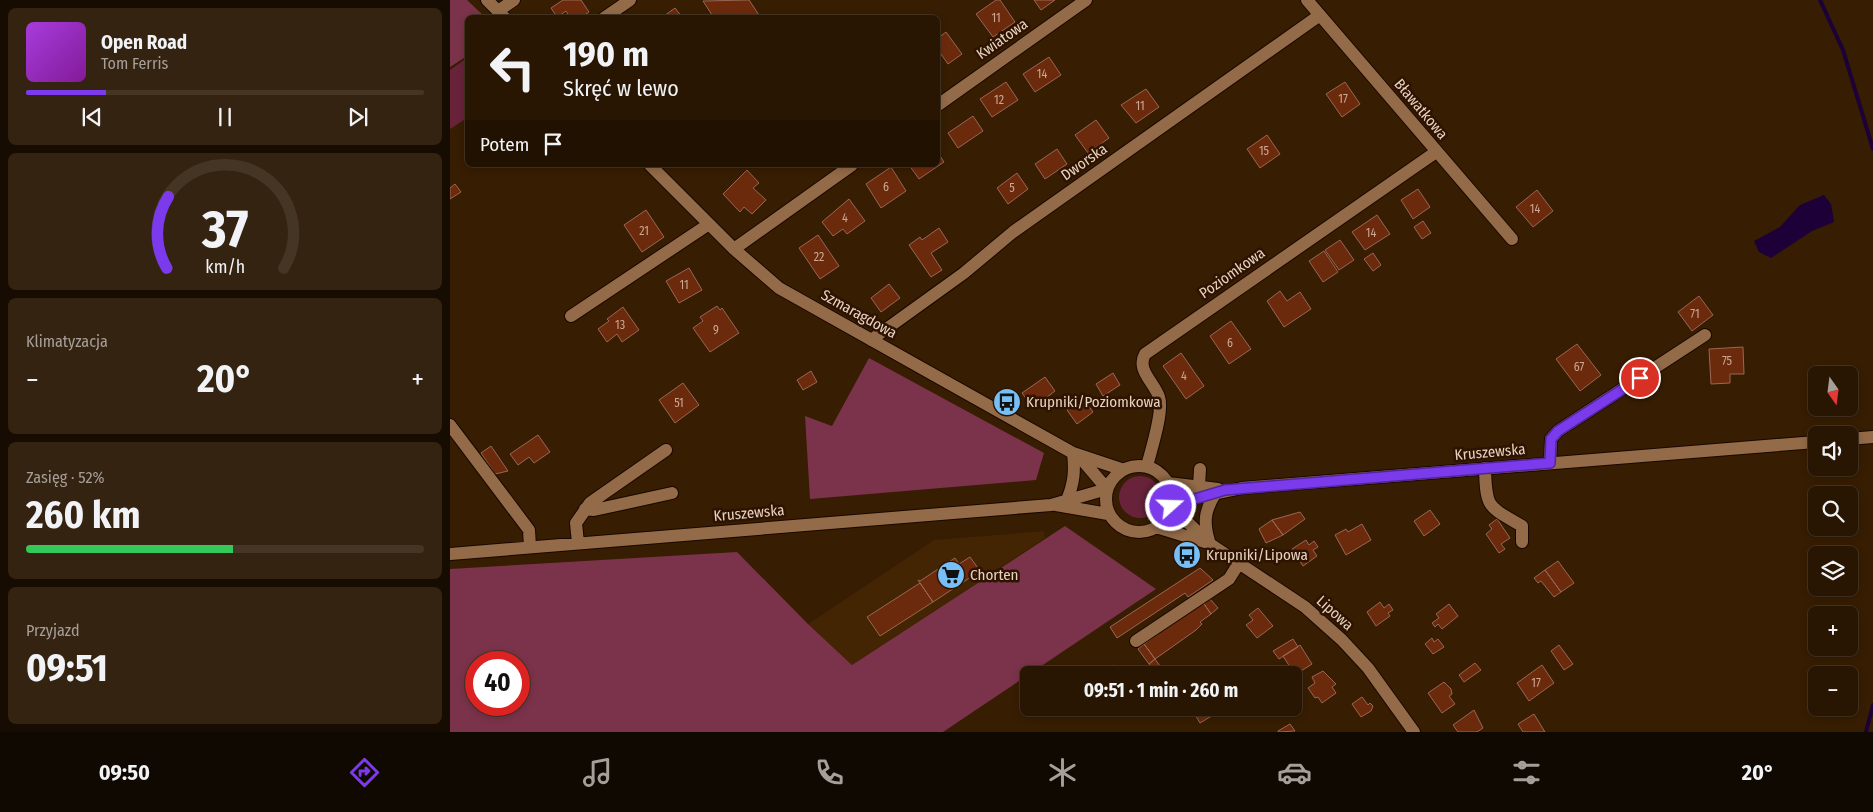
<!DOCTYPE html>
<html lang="pl">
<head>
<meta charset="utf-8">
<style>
  :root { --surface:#291602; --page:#352311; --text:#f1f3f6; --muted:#a59f99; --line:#453524; --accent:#7c3aed }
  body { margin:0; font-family:"Fira Sans Condensed",sans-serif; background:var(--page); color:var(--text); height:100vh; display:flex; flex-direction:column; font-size:19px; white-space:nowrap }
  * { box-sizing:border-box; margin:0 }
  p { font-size:16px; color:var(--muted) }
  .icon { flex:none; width:28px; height:28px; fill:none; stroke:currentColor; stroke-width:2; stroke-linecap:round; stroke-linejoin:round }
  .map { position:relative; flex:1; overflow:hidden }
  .sheet { display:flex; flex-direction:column; gap:8px; padding:8px; background:#170c01; width:450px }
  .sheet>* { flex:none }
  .banner { position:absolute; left:15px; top:15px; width:475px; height:152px; border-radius:8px; box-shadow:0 2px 8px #0003,0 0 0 1px var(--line); background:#291602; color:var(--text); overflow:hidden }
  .needle { width:32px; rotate:166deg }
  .fabs { position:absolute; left:1358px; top:366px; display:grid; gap:10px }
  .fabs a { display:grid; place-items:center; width:50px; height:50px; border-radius:8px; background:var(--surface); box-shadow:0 2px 8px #0003,0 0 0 1px var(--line); font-size:25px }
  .speed { position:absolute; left:15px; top:651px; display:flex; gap:10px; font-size:25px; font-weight:700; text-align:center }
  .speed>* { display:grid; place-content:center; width:65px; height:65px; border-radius:50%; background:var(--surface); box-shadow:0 2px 8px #0003,0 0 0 1px var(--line); line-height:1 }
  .speed .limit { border:8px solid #d22; background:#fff; color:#111 }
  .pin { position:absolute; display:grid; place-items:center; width:42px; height:42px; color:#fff; margin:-21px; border:2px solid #fff; border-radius:50%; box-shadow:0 1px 5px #0007 }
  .me { position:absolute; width:55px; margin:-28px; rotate:70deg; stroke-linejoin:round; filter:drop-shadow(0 0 4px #0008) }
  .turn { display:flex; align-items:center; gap:18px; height:105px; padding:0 15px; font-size:22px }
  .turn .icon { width:65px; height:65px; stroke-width:2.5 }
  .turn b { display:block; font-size:35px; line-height:42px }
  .then { display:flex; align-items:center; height:48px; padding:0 15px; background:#0003; gap:10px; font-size:19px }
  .big { font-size:38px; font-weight:700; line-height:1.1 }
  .sheet .card { flex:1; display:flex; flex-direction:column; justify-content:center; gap:8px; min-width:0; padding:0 18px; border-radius:8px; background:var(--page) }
  .sheet .dial { align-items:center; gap:0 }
  .dial svg { height:130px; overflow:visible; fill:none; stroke:var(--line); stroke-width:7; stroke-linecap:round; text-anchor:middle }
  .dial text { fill:var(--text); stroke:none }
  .song { display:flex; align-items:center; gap:15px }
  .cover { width:60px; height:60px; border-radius:8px; background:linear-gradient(135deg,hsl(280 70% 55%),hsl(290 70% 35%)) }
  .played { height:5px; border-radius:2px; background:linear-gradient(90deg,var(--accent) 20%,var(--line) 20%) }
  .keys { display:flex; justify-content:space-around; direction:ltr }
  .heat { display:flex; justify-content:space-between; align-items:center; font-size:28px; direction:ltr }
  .charge { height:8px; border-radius:4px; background:linear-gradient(90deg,#34c759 52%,var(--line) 0) }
  .trip { position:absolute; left:570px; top:666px; width:282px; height:50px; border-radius:8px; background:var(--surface); box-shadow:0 2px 8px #0003,0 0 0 1px var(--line); font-weight:700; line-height:50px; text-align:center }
  .tab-bar { display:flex; height:80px; justify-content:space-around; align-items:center; background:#100901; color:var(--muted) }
  .tab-bar .icon { width:35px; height:35px }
  .tab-bar .on { color:var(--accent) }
  .tab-bar b { font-size:22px; color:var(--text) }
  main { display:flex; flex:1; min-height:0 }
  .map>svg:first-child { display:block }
  .built { fill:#432403 }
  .green { fill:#68233b }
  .forest { fill:#7a334a; fill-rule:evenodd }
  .water { fill:#1d0038 }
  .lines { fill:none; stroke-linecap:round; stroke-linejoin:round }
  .stream { stroke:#1d0038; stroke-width:4 }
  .building { fill:#6c2a0c; stroke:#996754 }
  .minor-casing { stroke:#1a0800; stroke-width:14 }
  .minor { stroke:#936b48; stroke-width:12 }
  .route-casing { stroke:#51269a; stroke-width:12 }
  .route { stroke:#7c3aed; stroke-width:9 }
  .labels { text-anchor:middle; stroke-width:5; stroke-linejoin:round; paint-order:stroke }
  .number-label { font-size:12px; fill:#caa893 }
  .street-label { font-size:15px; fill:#e9d2c0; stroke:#2d1300 }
  .poi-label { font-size:15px; fill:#e9d2c0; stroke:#2d1300; text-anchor:start }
</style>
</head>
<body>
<main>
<section class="sheet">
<div class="card">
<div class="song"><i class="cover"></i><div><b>Open Road</b><p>Tom Ferris</p></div></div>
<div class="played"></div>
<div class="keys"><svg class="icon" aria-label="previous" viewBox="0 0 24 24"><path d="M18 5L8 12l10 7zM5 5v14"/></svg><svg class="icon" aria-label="pause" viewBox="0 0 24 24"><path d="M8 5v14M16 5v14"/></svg><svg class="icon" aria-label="next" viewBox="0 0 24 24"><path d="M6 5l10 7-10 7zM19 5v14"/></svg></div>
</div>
<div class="card dial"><svg viewBox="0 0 100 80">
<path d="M14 69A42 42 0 1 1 86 69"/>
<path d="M14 69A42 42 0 0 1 15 25" stroke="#7c3aed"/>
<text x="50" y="56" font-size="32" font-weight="700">37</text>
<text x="50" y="72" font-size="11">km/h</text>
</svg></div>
<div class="card"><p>Klimatyzacja</p>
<div class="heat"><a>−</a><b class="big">20°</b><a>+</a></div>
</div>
<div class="card"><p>Zasięg · 52%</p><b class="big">260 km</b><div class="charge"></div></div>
<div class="card"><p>Przyjazd</p><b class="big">09:51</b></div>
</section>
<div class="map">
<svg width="1423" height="732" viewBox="0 0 1423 732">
  <rect width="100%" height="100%" fill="#371d02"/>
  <path class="built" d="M594,531L595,538L402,665L358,624L484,540Z"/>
  <path class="green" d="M17,58V118L0,129V70Z
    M669 497a21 21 0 1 1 42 0a21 21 0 1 1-42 0Z"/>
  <path class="forest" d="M0,0H17L35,17L18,18L17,56L0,67Z
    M419,358L594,453L586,480L360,499L355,416L382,426Z
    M615,526L706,589L493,732H0V569L287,552L358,624L402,665ZM26,662H69V705H26Z"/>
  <path class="water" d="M1374,195L1381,204L1384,222L1362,231L1321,258L1309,252L1304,241L1330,227L1350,205Z"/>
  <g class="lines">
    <path class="stream" d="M1370,0L1393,50L1423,149
      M1416,732L1423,705"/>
  </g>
  <path class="building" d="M113,0H131L139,12L130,18H120L116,11L107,17L101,8Z
    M299,0L311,18H264L253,1Z
    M546,0H550L565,22L543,37L526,14Z
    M584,0H605L591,10Z
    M225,8L232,17L211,18Z
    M496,32L512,54L498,64L488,50V38Z
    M599,57L611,75L585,92L573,74Z
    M556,82L568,100L542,117L530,99Z
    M895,82L910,104L892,117L876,94Z
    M696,89L709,107L686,123L671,105Z
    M523,116L533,131L508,148L498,133Z
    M646,120L659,138L638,153L625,135Z
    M817,135L830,154L810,168L797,149Z
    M607,149L617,164L595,179L585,164Z
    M488,153L494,162L469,179L459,165H488Z
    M441,167L456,191L431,208L416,184Z
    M297,170L309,183L303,188L316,200L302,214L294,207L290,212L273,194Z
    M567,173L578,189L558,204L547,188Z
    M5,184L11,192L0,199V188Z
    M968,189L980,207L963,219L951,200Z
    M1087,190L1103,211L1083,227L1066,207Z
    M399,199L415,221L397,234L393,229L383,236L372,222Z
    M196,210L214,237L192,252L174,225Z
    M927,215L940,234L915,250L902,232Z
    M973,221L981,233L972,239L964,227Z
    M489,228L498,242L481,253L492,270L481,277L459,245L470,237L472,240Z
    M368,235L389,266L370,279L349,248Z
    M890,240L904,260L889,270L875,250Z
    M874,251L888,272L873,282L859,261Z
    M923,253L931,265L923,271L914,259Z
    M239,268L252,290L229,303L216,281Z
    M439,284L450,298L431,312L421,298Z
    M830,291L837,301L850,292L861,309L834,327L817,301Z
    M1249,296L1263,315L1242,331L1228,312Z
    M267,306L270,310L272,308L289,333L260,352L243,328L253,321L250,317Z
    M173,307L189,330L172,342L167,334L157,342L148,329L159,321L157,319Z
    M781,321L801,349L779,364L760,336Z
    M1127,344L1151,375L1130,391L1106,359Z
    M1293,347L1294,374H1280V383L1261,384L1259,349Z
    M731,353L754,386L736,399L713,366Z
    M361,371L367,382L353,390L347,380Z
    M663,373L670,385L653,396L646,384Z
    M595,377L605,391L583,408L572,393Z
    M233,383L249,405L225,423L209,400Z
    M633,398L643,412L627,424L617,410Z
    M88,435L100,452L84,463L79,457L68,465L60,454Z
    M41,446L58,471L45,474L31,453Z
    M980,510L990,524L974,536L964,521Z
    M850,512L855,519L833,535L822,520Z
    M1047,519L1060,538L1051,544L1055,549L1049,553L1036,534L1042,529L1039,525Z
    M822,520L833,535L816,543L809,529Z
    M912,524L921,540L896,555L885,535L896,529L898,532Z
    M856,540L859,545L864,541L868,547L863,550L867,556L853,566L842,549Z
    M520,557L530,571L483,602L468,580L470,581L505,558L509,564Z
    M1108,561L1124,583L1111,592L1095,570Z
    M750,568L763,580L738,597L735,593L667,638L660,627Z
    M1095,570L1111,592L1104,597L1091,581L1088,583L1084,578Z
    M470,583L483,602L430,636L417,617Z
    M760,599L768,608L761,614L752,601Z
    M752,601L761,614L750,622L752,624L746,630L705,659L694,644Z
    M930,602L934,608L939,604L943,610L938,613L940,616L926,626L917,612Z
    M999,604L1008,616L992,629L988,624L985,627L982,623L989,618L986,614Z
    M808,608L823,626L807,638L796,625L803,620L799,615Z
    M982,638L984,642L988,639L994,647L983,654L975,644Z
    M843,639L848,647L829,659L823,651Z
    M694,644L705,659L699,664L688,649Z
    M850,645L862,664L845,675L833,656Z
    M1109,645L1123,664L1114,670L1101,651Z
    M705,659L716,674L694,675L702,668L699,664Z
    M1025,663L1031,670L1014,682L1009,675Z
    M664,665L670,675H649Z
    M1092,665L1104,683L1079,701L1067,683Z
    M873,671L886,684L882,687L886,693L872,703L868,697L865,698L858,688L865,683L862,677Z
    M994,682L1001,689L1002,694L999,696L1005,704L992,713L978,693Z
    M912,697L918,705L920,703L923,706L921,711L911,717L902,704Z
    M741,708H775L750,723Z
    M1024,710L1033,728L1027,732H1008L1003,725Z
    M1084,714L1095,732H1073L1068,724Z
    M840,724L845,731L828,732V731Z"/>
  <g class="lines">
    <g class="minor-casing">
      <path id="minor" d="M37,0L55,18
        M857,0L1062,239
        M48,11L64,0
        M154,18L180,0
        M488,105L636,0
        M200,165L284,249L329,288L623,453L671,469
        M284,249L402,165
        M121,316L259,224
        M421,340L514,273L563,232L870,15
        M0,425L79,530L80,547
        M1399,439L1423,437
        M629,456L657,489
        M1100,463L1101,439L1108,431L1255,335
        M656 499a33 33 0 1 1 66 0a33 33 0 1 1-66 0Z
        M697,466C701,450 714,411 709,397C704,382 686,370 695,354L986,152
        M1035,468C1036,509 1038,506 1072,526V542
        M718,483L768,489
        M749,486L750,469
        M617,500C624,483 625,471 623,453
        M606,505L658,514
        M721,506L740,499L792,488L1366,442
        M721,506L760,544L855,607L892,640L918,668L964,732
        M135,509L144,510L222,493
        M706,527L755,542
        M759,541C753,521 755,510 766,492
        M128,543L126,523L140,503L216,450
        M0,554L601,505L657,489
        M686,641L779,579L789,563"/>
    </g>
    <use href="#minor" class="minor"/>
  </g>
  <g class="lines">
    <g class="route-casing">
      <path id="route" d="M721,506L775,490L1100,463L1101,439L1108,431L1190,378"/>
    </g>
    <use href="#route" class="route"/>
  </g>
  <defs>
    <g id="bus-disc" transform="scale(1.4375)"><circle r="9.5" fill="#76c0f7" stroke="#2d1300"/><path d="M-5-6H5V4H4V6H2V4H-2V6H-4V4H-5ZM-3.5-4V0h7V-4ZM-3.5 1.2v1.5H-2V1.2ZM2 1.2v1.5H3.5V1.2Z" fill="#111"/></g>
    <g id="supermarket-disc" transform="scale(1.4375)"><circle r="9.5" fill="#76c0f7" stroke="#2d1300"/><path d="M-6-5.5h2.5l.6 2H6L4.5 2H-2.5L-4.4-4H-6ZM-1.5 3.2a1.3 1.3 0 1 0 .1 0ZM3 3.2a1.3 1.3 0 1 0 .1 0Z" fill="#111"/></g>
  </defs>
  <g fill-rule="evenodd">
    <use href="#bus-disc" x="557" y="402"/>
    <use href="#bus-disc" x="737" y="555"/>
    <use href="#supermarket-disc" x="501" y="575"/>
  </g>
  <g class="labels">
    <g class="number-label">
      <text x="546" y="22">11</text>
      <text x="592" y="78">14</text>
      <text x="893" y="103">17</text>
      <text x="549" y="104">12</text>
      <text x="690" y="110">11</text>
      <text x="814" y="155">15</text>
      <text x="436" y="191">6</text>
      <text x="562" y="192">5</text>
      <text x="1085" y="213">14</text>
      <text x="395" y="222">4</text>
      <text x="194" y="235">21</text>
      <text x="921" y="237">14</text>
      <text x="369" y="261">22</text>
      <text x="234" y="289">11</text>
      <text x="1245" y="318">71</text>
      <text x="170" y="329">13</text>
      <text x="266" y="334">9</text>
      <text x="780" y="347">6</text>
      <text x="1277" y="365">75</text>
      <text x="1129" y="371">67</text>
      <text x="734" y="380">4</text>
      <text x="229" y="407">51</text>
      <text x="1086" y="687">17</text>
    </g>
    <g class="street-label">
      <text transform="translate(552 39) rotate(-35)" y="5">Kwiatowa</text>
      <text transform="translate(971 109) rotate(50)" y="5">Bławatkowa</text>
      <text transform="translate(634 162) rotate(-35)" y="5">Dworska</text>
      <text transform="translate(782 273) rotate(-35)" y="5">Poziomkowa</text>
      <text transform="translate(409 314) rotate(29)" y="5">Szmaragdowa</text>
      <text transform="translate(1040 452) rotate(-5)" y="5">Kruszewska</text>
      <text transform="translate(299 513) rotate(-5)" y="5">Kruszewska</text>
      <text transform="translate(885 613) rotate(42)" y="5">Lipowa</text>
    </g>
    <g class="poi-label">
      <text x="576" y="407">Krupniki/Poziomkowa</text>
      <text x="756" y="560">Krupniki/Lipowa</text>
      <text x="520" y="580">Chorten</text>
    </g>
  </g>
</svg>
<div class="fabs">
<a><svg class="needle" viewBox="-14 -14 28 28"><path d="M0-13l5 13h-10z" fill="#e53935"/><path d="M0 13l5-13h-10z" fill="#a59f99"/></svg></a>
<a><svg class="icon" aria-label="sound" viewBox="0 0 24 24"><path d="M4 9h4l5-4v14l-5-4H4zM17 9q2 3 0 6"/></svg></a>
<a><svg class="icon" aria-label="search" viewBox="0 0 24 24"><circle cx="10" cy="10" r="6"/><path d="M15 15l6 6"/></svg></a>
<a><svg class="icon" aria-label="layers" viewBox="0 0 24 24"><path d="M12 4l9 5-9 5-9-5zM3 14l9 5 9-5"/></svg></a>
<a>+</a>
<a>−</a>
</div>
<div class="speed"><div class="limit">40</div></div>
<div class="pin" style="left:1190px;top:378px;background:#d93025"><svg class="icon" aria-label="arrive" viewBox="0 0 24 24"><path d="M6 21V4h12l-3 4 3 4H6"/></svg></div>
<svg class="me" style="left:721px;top:506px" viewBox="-20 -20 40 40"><circle r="17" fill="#7c3aed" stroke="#fff" stroke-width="3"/><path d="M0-11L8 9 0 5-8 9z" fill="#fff"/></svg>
<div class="trip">09:51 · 1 min · 260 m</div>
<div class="banner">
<div class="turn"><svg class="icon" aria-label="left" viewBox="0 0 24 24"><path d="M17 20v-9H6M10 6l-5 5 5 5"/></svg><div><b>190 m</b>Skręć w lewo</div></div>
<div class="then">Potem<svg class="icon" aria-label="arrive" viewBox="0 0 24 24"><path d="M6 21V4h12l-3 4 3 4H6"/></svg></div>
</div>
</div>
</main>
<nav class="tab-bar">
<b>09:50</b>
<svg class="icon on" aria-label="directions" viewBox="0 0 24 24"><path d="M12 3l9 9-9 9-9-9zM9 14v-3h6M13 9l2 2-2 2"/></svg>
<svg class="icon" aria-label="music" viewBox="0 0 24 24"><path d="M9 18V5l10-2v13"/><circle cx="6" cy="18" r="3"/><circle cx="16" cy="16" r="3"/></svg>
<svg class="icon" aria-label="phone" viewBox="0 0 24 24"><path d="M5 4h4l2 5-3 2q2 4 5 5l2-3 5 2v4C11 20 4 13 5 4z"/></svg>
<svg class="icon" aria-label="climate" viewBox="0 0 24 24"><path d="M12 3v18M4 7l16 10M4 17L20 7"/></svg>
<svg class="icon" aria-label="car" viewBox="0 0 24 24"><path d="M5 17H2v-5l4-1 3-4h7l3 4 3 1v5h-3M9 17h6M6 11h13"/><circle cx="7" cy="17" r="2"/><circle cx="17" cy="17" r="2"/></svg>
<svg class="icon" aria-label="filters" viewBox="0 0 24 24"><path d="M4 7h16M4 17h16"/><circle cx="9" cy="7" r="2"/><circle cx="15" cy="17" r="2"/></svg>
<b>20°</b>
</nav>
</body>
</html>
